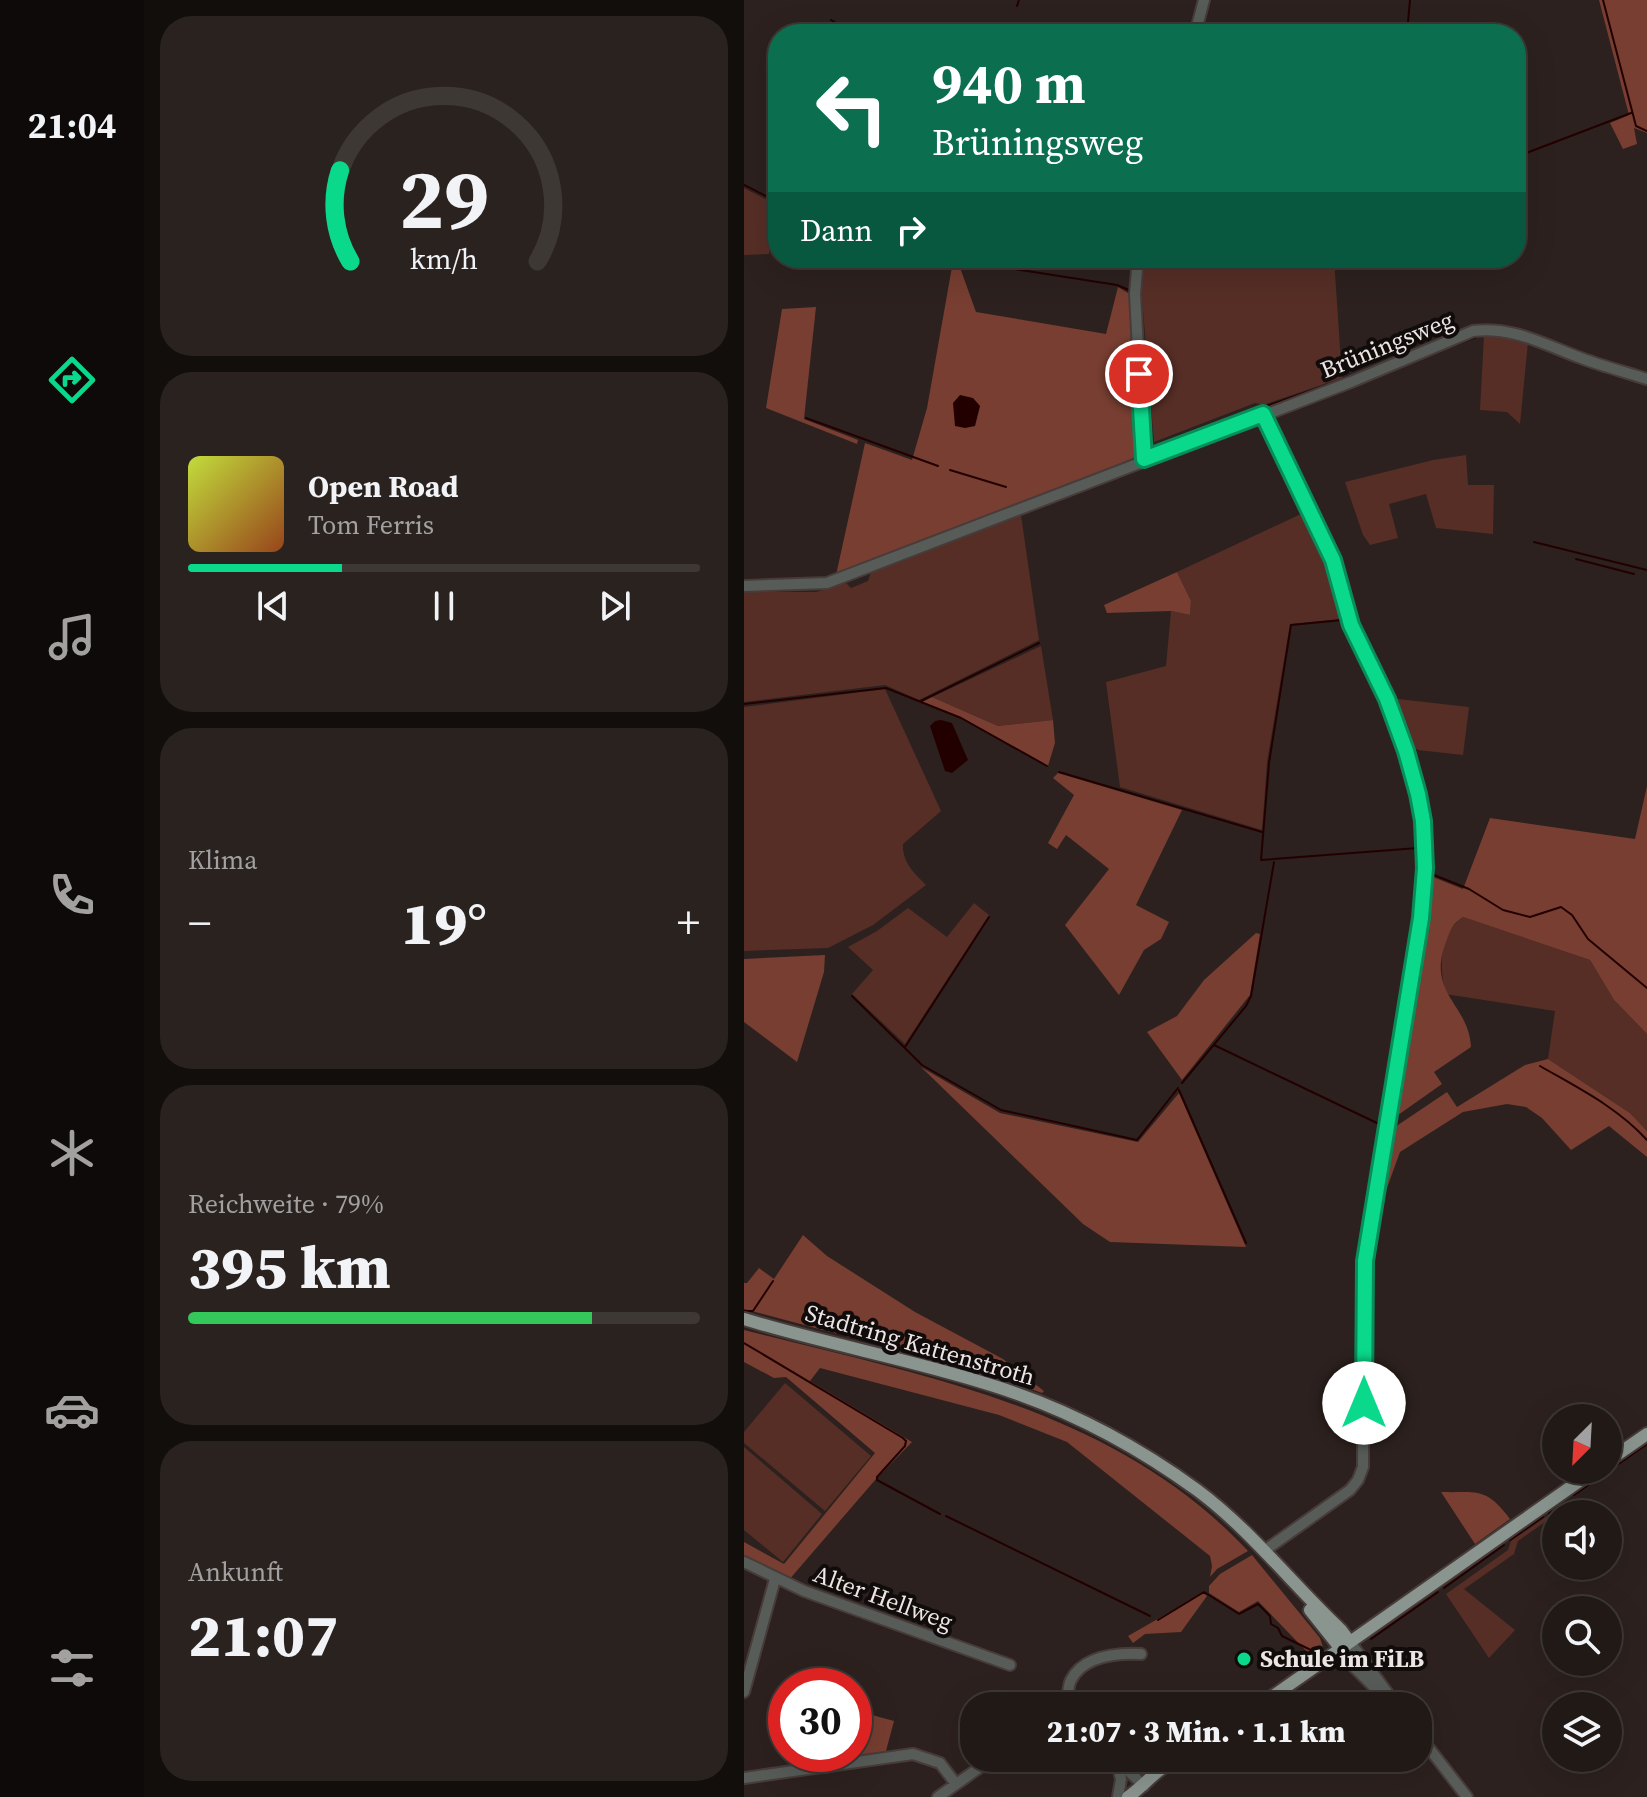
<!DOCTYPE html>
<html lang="de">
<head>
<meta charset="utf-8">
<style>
  :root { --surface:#211916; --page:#29221f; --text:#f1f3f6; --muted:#a2a0a1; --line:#3e3835; --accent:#0ad98b }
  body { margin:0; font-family:"Source Serif 4",serif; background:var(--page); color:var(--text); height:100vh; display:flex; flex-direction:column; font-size:30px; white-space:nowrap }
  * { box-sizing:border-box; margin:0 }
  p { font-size:26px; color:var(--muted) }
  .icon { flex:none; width:44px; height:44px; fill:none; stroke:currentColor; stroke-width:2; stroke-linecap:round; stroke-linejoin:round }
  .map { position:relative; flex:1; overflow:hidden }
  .panel { display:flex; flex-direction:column; gap:16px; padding:16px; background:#120e0c; width:600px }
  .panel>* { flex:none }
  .top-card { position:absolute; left:24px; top:24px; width:758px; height:244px; border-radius:32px; box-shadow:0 8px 32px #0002,0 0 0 2px var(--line); background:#0b6e4f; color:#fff; overflow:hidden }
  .needle { width:52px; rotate:204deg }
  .fabs { position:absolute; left:798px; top:1404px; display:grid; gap:16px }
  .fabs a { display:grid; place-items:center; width:80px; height:80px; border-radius:50%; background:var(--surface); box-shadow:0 8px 32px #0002,0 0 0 2px var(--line); font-size:40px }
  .speed { position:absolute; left:24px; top:1668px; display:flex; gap:16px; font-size:40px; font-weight:700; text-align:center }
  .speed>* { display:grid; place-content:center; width:104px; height:104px; border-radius:50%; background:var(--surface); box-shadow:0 8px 32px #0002,0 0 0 2px var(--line); line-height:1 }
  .speed .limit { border:12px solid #d22; background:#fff; color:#111 }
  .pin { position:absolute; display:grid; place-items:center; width:68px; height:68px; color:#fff; margin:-34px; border:4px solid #fff; border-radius:50%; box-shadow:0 2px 8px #0007 }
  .me { position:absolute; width:88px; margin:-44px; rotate:0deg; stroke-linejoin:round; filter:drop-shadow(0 0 6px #0008) }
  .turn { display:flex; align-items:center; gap:28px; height:168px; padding:0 32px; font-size:36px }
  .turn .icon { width:104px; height:104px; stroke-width:2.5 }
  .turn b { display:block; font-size:56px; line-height:68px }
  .then { display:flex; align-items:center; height:76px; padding:0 32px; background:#0003; gap:16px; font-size:30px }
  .big { font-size:60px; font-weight:800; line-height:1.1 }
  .panel .tile { flex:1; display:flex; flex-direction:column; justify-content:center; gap:12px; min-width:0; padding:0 28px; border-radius:32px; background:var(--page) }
  .panel .dial { align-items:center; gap:0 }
  .dial svg { height:208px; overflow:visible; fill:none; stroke:var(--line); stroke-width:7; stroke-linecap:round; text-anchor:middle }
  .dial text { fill:var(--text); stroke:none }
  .song { display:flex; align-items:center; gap:24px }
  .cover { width:96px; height:96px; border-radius:12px; background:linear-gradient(135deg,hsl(70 70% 55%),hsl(20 70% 35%)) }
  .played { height:8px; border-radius:4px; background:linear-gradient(90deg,var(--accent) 30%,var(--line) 30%) }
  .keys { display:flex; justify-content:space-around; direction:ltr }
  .heat { display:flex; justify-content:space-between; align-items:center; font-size:44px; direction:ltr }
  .charge { height:12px; border-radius:6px; background:linear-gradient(90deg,#34c759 79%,var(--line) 0) }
  .trip { position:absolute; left:216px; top:1692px; width:472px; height:80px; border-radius:32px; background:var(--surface); box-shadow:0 8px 32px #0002,0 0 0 2px var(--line); font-weight:800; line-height:80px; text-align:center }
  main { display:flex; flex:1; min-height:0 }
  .menu { display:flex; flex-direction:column; width:144px; justify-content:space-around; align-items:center; background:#0d0a09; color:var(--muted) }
  .menu .icon { width:56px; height:56px }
  .menu .current { color:var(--accent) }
  .menu b { font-size:36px; color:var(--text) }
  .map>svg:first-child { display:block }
  .green { fill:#562e26 }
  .forest { fill:#773e31 }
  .water { fill:#230000 }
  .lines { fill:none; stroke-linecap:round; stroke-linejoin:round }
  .stream { stroke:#230000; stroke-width:2 }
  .minor-casing { stroke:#473c3a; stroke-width:14 }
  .major-casing { stroke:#473c3a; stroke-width:16 }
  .minor { stroke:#585c59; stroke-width:10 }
  .major { stroke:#8b958f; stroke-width:12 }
  .route-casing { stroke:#068d5a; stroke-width:20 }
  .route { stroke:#0ad98b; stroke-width:14 }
  .poi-dot { fill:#0ad98b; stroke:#100c0b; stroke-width:3 }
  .labels { text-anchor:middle; stroke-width:8; stroke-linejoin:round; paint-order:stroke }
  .street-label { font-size:24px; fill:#ede5e3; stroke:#100c0b }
  .poi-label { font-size:24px; font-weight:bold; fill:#ede5e3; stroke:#100c0b; text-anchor:start }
</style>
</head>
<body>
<main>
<nav class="menu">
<b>21:04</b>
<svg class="icon current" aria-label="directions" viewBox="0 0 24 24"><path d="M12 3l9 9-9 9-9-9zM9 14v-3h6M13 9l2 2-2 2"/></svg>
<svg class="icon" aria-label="music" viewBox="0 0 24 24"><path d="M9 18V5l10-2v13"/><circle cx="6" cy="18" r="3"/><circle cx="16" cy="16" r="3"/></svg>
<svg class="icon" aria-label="phone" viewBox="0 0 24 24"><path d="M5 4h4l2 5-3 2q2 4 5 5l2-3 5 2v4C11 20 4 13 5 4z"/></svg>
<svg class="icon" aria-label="climate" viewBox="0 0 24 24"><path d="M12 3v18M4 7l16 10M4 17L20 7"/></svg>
<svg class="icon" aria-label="car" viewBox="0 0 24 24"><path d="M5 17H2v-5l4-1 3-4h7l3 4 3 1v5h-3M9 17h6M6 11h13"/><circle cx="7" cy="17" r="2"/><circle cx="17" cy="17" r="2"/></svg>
<svg class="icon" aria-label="filters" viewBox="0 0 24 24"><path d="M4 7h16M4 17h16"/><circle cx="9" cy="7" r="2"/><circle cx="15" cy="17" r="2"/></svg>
</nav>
<section class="panel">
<div class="tile dial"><svg viewBox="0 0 100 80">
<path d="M14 69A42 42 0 1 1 86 69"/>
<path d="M14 69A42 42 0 0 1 10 34" stroke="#0ad98b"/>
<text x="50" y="56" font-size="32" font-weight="700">29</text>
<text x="50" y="72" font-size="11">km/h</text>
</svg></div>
<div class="tile">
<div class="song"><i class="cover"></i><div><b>Open Road</b><p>Tom Ferris</p></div></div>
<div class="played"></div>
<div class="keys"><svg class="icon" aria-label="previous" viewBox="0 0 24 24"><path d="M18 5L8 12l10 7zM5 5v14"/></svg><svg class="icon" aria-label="pause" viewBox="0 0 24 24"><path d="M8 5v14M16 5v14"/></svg><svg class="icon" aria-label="next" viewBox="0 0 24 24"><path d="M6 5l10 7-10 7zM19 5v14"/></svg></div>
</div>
<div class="tile"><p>Klima</p>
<div class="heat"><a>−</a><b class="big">19°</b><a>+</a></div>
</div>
<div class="tile"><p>Reichweite · 79%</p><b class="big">395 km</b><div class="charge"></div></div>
<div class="tile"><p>Ankunft</p><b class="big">21:07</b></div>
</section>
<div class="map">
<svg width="903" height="1797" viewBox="0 0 903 1797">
  <rect width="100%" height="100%" fill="#2c211e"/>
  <path class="green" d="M0,188L29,203L25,254L0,255Z
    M397,258H590L598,378L519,405L511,403L410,442L398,298L394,294Z
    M740,335H760L784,342L776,424L763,412L736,410Z
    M722,455L724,485H750L749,534L692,528L682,494L645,504L654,538L626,545L619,535L601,482L689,460Z
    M557,514L581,564L597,619L546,624L523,762L518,830L376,787L362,682L422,666L427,611L446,615L447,601L433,572Z
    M277,515L295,640L175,700L141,685L0,702V592H72L102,583L107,588L124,581L127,572Z
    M297,646L309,720L254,726L188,697Z
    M141,689L197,811L159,844C158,862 170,873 182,885L129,925L84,948L0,951V707Z
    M654,699L725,707L719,755L674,750L668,746L650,700Z
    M230,903L245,915L161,1044L108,994L129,970L104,947L133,931L164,908L203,937Z
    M719,917L846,960L870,1000L903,1034V1131L886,1113L804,1059L811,1011L701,994C696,967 694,934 719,917Z
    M41,1383L127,1456L81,1511L0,1443V1432Z
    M0,1447L78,1514L39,1562L0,1530Z
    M816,1507L818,1510L774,1541L770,1554L720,1589L771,1630L745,1658L702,1594L764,1550L767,1541Z"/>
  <path class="forest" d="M855,0H903V133L890,128L893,144L879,149L866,123L885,115Z
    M209,261L214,262L232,312L362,334L374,287L389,296L394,456L276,506L92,575L121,443L168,460L183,408Z
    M72,307L60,419L114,440L113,444L22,408L38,309Z
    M433,572L447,601L446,615L427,611L363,613L360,605Z
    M188,697L254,726L309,720L311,743L304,766L217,717L178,702Z
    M314,773L438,810L392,905L425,922L417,939L400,950L375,995L321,925L365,869L322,835L313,849L304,843L330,795L309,778Z
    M903,786V1034L870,1000L846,960L719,917C708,924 706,931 702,942C682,994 725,1004 727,1047L690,1072L698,1084L647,1120L666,1019L684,875L719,889L746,818L891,839Z
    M512,933L516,934L506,995L438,1080L403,1032L433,1016L460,980Z
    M81,955L80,972L53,1062L0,1022V959Z
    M804,1059L886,1113L903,1131V1157L865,1126L827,1150L798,1118L782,1107L763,1104L719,1112L656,1152L639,1199H633L645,1131L703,1092L713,1107L781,1065Z
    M177,1067L256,1113L394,1142L435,1093L502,1247L366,1242L339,1224Z
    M59,1235L83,1256L171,1312L259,1359L300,1391L298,1393L251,1376L0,1309V1283H3L15,1268L30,1279Z
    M0,1330C180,1376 371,1409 504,1551L473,1569L466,1577L468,1566L466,1556L323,1442L255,1415L76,1368L66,1381L168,1442L132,1479L44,1581L0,1559V1542L40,1564L131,1453L42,1377L30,1378L0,1362Z
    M697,1492C734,1493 742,1487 766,1519L731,1544Z
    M508,1555L576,1638L580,1650L569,1658L514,1601L495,1612L465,1593V1586L476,1574Z
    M459,1593L463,1596L437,1632L401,1634L389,1643L384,1636Z
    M128,1715L150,1721L142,1751L117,1756Z"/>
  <path class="water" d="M216,395L229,398L236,406L231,426L221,428L211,426L209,403Z
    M197,720L208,723L224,760L208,773L201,771L186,726L191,721Z"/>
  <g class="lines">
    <path class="stream" d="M859,0L892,126L903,131
      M273,6L275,0
      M87,20L112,34
      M663,34L666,0
      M772,157L887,113
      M0,185L34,202
      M200,258L373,285L387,291
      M386,289L389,263
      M396,300L406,446L411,449L511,410L606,377L722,328
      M697,350L732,337
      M62,418L194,466
      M517,422L585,564L599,620L605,633
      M206,470L262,487
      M790,542L903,570
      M832,559L890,574
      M0,580L62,579
      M33,590L79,588
      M598,620L547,625L525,763L517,860L674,848
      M177,701L295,643
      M0,704L142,688L217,718L303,766
      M645,719L660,762
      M315,772L518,832
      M671,802L676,856
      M685,873L725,889L759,910L786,917L817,907L828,915L844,939L903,988
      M108,996L178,1065L257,1110L393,1140L434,1088
      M470,1045L635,1124
      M161,1047L245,917
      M796,1066C834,1088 873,1107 903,1140
      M438,1083L502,1006L507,996L530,862
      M435,1090L502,1243
      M651,1115L668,1018L676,958
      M634,1213L650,1123
      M0,1311H9L29,1281
      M0,1343L159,1438L162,1441L161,1446L133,1477V1480L196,1514
      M830,1495L903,1444
      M805,1513L815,1506
      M202,1516L406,1616
      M766,1540L799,1517
      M700,1588L760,1545
      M414,1620L460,1592L495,1614L514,1604L526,1616L527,1624L534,1628L538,1636L573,1653
      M627,1639L694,1592
      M168,1750H176L198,1758"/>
    <g class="minor-casing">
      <path id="minor" d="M451,34L460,0
        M394,258L391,294L400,459
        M519,414L589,560L607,625L643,699L662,751L674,794L679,821L681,868L677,918L619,1276V1467L614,1480L606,1490L520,1551
        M0,586L83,583L607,382L729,331C769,326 801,345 837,358C858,366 881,372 903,379
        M0,1562L60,1591L266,1665
        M606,1642L653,1706
        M597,1649L606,1663L641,1698
        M0,1692L31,1579
        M324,1706C324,1698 323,1688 327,1680C340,1655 373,1653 397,1654
        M674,1734L723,1797
        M371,1758L400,1786
        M373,1762L377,1779L374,1797
        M0,1778L169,1754L196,1763L212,1784
        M194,1797L249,1758"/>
    </g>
    <g class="major-casing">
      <path id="major" d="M0,1319C81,1344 166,1359 247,1385C321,1408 390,1444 453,1490C507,1530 548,1584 597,1630L606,1642
        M864,1461L903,1434
        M566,1610L597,1649
        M515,1706L851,1470
        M384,1797C403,1784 416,1763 440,1758"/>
    </g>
    <use href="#minor" class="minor"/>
    <use href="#major" class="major"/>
  </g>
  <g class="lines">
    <g class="route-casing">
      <path id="route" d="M395,374L400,459L519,414L589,560L607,625L643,699L662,751L674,794L679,821L681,868L677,918L621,1261L620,1403"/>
    </g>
    <use href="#route" class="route"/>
  </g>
  <circle class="poi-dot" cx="500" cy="1659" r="8"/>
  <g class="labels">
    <g class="street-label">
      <text transform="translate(643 345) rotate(-22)" y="8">Brüningsweg</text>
      <text transform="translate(176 1345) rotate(16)" y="8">Stadtring Kattenstroth</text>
      <text transform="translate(139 1598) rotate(20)" y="8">Alter Hellweg</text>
    </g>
    <g class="poi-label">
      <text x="516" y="1667">Schule im FiLB</text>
    </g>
  </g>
</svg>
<div class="fabs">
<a><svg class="needle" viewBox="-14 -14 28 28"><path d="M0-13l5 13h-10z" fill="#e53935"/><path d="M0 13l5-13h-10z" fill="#a2a0a1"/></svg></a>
<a><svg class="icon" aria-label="sound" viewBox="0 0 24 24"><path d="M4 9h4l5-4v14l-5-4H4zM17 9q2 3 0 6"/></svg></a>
<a><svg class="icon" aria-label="search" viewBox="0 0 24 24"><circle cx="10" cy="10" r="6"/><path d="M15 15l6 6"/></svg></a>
<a><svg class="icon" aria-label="layers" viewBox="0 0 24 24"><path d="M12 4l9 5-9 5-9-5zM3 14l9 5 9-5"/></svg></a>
</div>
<div class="speed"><div class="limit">30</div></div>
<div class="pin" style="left:395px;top:374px;background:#d93025"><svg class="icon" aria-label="arrive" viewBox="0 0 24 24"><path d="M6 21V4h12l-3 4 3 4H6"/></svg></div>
<svg class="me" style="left:620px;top:1403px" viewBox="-20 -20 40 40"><circle r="19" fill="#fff"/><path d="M0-13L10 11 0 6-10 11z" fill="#0ad98b"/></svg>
<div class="trip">21:07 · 3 Min. · 1.1 km</div>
<div class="top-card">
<div class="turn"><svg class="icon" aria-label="left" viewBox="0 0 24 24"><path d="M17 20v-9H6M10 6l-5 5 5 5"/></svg><div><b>940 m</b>Brüningsweg</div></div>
<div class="then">Dann<svg class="icon" aria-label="right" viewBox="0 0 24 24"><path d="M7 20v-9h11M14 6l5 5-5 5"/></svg></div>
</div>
</div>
</main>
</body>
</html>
